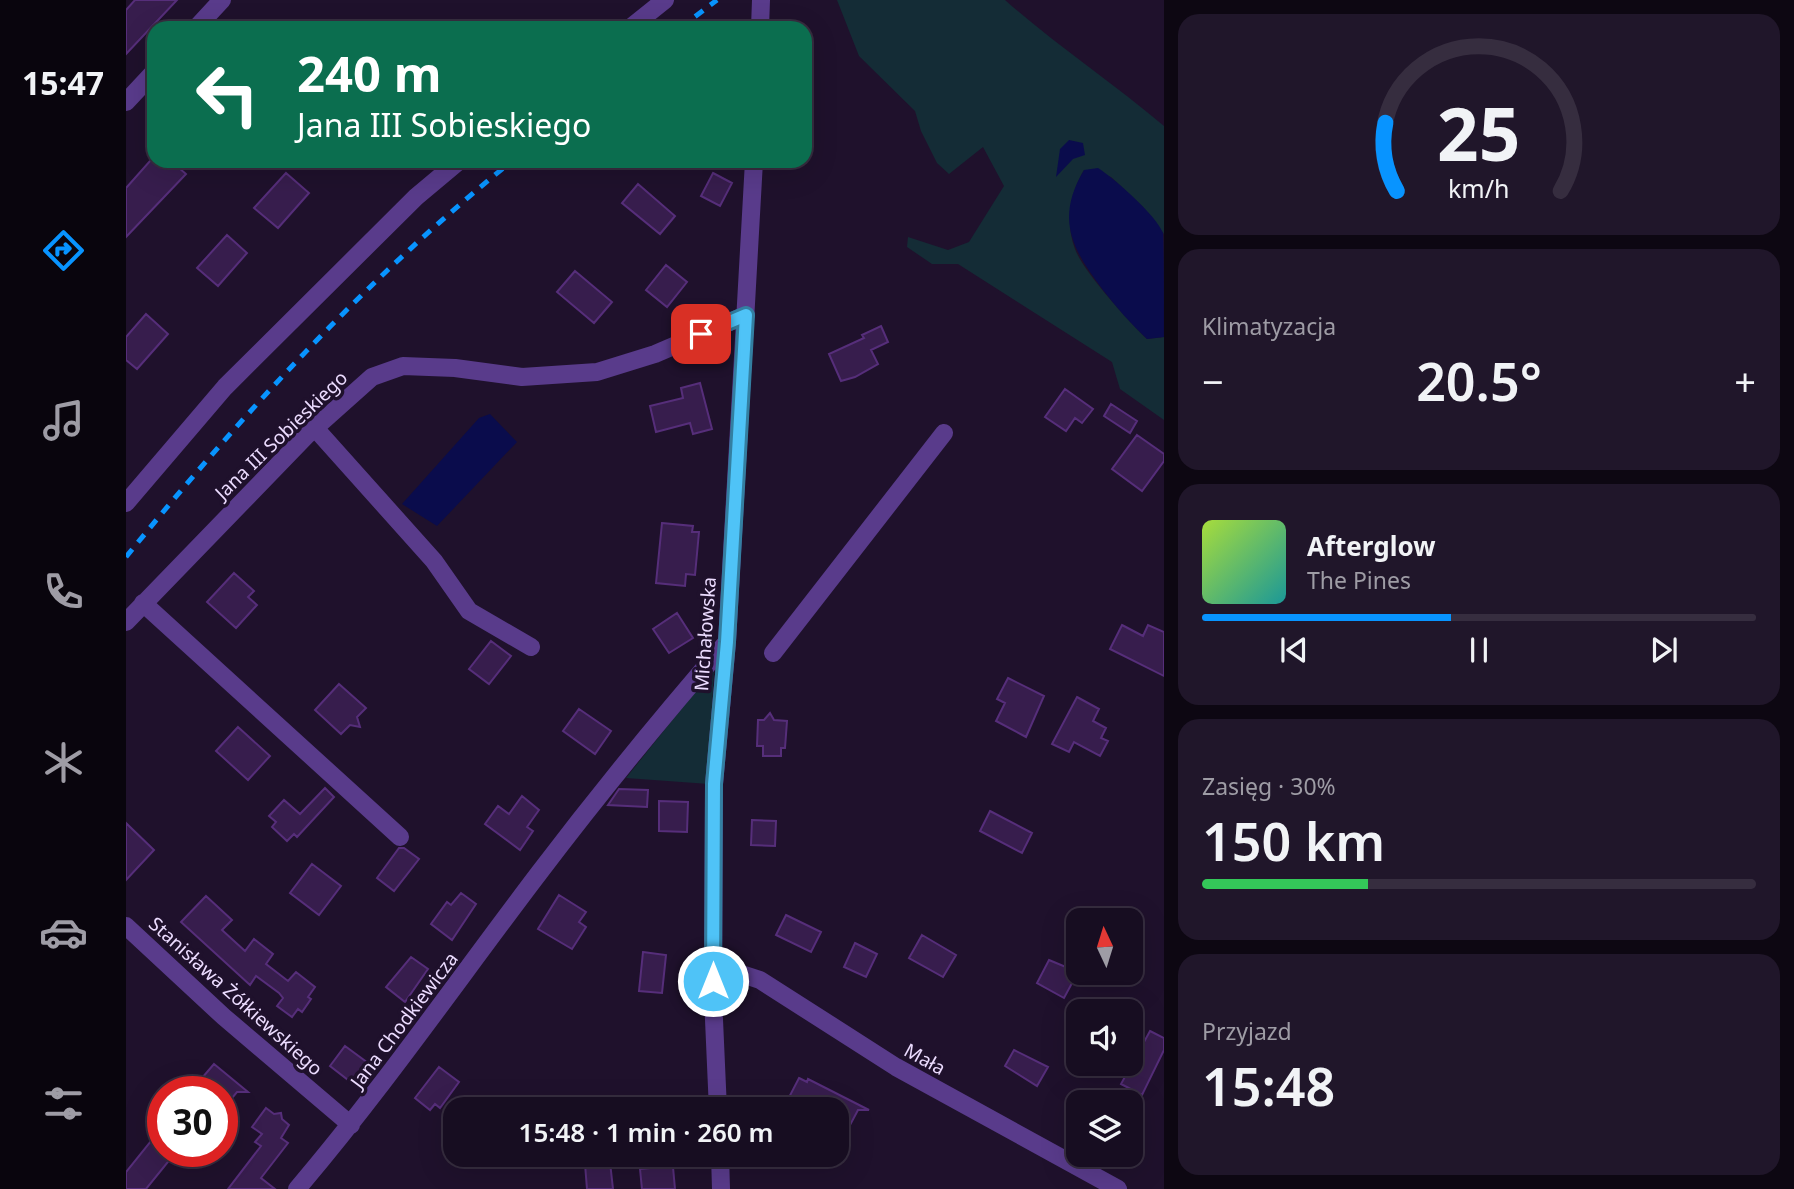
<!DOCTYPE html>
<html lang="pl">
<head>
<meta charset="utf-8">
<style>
  :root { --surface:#170d21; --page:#20162a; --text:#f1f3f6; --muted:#9e9ca5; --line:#362d3f; --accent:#0894ff }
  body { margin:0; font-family:"Noto Sans",sans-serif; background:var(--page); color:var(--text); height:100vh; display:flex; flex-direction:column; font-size:26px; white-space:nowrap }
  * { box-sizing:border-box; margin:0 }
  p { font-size:23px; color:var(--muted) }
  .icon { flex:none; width:38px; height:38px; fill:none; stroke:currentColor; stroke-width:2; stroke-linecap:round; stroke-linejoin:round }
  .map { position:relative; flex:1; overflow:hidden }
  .sheet { display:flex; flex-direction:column; gap:14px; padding:14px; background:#0d0712; width:630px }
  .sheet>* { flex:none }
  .top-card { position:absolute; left:21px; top:21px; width:665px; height:147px; border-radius:21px; box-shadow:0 7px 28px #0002,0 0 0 2px var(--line); background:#0b6e4f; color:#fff; overflow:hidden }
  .needle { width:46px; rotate:356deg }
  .fabs { position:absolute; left:940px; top:908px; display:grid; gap:14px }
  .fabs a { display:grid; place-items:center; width:77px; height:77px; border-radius:14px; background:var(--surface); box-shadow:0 7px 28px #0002,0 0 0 2px var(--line); font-size:35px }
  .speed { position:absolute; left:21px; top:1076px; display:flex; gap:14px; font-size:35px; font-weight:700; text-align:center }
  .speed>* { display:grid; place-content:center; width:91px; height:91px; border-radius:50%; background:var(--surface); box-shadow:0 7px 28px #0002,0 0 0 2px var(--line); line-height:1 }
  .speed .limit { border:10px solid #d22; background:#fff; color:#111 }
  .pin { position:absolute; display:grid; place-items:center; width:60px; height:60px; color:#fff; margin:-30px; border-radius:14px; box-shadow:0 4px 10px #0006 }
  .me { position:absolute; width:77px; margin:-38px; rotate:0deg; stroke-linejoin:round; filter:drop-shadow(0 0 5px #0008) }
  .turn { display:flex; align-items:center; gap:24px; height:147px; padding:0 35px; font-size:32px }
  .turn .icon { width:91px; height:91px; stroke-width:2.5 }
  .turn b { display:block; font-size:49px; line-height:60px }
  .big { font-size:52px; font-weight:600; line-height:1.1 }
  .sheet .widget { flex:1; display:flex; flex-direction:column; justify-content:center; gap:10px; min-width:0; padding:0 24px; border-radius:21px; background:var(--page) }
  .sheet .dial { align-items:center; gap:0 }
  .dial svg { height:182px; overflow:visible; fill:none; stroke:var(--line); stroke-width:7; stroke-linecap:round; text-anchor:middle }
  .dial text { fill:var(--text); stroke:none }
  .song { display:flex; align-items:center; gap:21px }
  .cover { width:84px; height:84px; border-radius:10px; background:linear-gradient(135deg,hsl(80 70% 55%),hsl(180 70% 35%)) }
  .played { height:7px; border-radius:4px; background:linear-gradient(90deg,var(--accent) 45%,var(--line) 45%) }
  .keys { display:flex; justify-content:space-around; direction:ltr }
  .heat { display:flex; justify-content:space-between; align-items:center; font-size:38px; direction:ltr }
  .charge { height:10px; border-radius:5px; background:linear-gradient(90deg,#34c759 30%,var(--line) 0) }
  .trip { position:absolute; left:317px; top:1097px; width:406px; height:70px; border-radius:21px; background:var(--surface); box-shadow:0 7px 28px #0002,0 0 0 2px var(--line); font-weight:600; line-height:70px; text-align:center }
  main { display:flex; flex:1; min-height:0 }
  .tabs { display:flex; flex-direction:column; width:126px; justify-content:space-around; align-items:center; background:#09050d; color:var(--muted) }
  .tabs .icon { width:49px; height:49px }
  .tabs .current { color:var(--accent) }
  .tabs b { font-size:32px; color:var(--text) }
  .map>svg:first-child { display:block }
  .green { fill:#142c36 }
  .water { fill:#0a0c4c }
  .building { fill:#371d4d; stroke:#562e7a; stroke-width:2 }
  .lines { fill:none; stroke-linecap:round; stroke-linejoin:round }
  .minor { stroke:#593b8b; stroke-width:18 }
  .rail { stroke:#0894ff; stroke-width:5; stroke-dasharray:10 9; stroke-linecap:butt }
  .route-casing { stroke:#337fa1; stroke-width:18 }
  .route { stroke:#4fc3f7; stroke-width:12 }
  .labels { text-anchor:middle; stroke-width:7; stroke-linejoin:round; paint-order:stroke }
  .street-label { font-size:19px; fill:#ecdcff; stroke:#1f112c }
</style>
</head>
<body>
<main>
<nav class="tabs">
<b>15:47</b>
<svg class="icon current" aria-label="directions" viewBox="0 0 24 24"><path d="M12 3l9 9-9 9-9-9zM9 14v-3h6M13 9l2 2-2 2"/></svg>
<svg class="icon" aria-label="music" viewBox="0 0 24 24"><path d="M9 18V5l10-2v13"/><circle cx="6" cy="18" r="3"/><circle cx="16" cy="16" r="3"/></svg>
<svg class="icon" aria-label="phone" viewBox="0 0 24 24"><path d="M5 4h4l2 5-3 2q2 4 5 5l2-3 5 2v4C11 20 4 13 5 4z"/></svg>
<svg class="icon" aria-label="climate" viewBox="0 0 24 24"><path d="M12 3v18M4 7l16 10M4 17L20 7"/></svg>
<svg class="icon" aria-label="car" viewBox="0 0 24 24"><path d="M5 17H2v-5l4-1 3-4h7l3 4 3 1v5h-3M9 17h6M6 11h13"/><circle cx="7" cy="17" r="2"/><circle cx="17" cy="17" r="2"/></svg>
<svg class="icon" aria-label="filters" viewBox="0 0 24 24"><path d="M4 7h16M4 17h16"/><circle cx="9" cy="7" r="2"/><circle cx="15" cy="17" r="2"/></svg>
</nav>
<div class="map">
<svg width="1038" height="1189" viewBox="0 0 1038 1189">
  <rect width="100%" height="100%" fill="#1f112c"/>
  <path class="green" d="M711,0H879C930,45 986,82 1038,126V234L1017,207L985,177L958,170C944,194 939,222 949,249C957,271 1003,322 1021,339L1038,337V420L994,389L986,362L832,264H806L781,247L782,237L822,250L843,242L878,186L857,147L823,174L811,163L795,131L789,111L733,56Z
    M588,668L583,784L500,778Z"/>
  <path class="water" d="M943,140L957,143L959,155L947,159L930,177L934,149Z
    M972,168C989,179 1030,215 1037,233C1038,244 1038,320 1038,337L1021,339C1005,324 991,308 977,290C946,249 929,219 958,170Z
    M364,414L391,442L311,526L276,504L353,418Z"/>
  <path class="building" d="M9,0H51L0,54V10Z
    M24,161H45L60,174L0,237V188Z
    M160,173L183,193L152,228L128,208Z
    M587,173L606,183L594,206L575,196Z
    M512,184L549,216L534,234L496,203Z
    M101,235L121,253L92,286L71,268Z
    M540,265L561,282L541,307L520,290Z
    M449,271L486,302L468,323L431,292Z
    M20,314L42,334L11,369L0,360V337Z
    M755,326L762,342L745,350L752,364L729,377L715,381L703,354L738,338L736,335Z
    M574,383L586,429L567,434L564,423L530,432L524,406L557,398L555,388Z
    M939,389L967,409L956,423L949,418L940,431L919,417Z
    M985,404L1011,421L1004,433L978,416Z
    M1011,435L1038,454V461L1016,491L986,469Z
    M536,523L567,526L566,532H573L569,575L560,574L559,586L530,583Z
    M108,573L128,591L122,597L131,605L110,628L81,602Z
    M551,613L567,638L543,653L527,629Z
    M996,625L1017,636L1022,625L1038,632V676L984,649Z
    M365,641L385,656L363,684L343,669Z
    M882,678L918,696L900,737L870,721L879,703L871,699Z
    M213,684L240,708L231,717L234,727L224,725L215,734L189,710Z
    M951,697L973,709L967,721L980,728L975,738L982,741L974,756L948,742L943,752L926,744Z
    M453,709L485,731L469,754L437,731Z
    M644,713L648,720L661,721L659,748H655V756H637V746H631L632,720H638Z
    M112,727L144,756L122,780L90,751Z
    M199,788L208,797L171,837L168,834L161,841L146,827L150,822L143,816L158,800L174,814Z
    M493,789L522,790L521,807L482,805Z
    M396,796L413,810L401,827L407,831L394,850L359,824L372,806L383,814Z
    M533,801L562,802L561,832L533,831Z
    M864,811L906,833L896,853L854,831Z
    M626,820L650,821L649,846L625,845Z
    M0,823L28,850L0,880Z
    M273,848H278L293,859L268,891L251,878Z
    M186,864L215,886L193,915L164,893Z
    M335,893L350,904L326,940L305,924L321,902L325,905Z
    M433,895L460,912L453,922L460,927L446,949L412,929Z
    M80,896L106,920L96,930L119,951L128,939L147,954L140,964L162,981L170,972L189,987L182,997L185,999L176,1012L172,1009L166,1017L151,1006L157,998L153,993L130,976L124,985L55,922Z
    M660,915L695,932L685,952L650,935Z
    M796,935L830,955L817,977L783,958Z
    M729,943L751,954L740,977L718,967Z
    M517,952L540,955L536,993L513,991Z
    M285,957L302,969L279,1002L260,987Z
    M923,960L952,972L938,998L911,983Z
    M1024,1031L1038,1038V1050L1016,1095L995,1084Z
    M219,1046L242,1063L226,1083L204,1066Z
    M888,1050L922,1067L911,1086L879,1066Z
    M88,1064L122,1092H111L96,1110V1092H64Z
    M313,1067L333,1082L314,1108L309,1104L304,1110L289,1098Z
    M673,1078L681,1082L682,1079L743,1110H732L723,1127L710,1120V1110H668L659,1105Z
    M140,1108L148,1114L155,1113L156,1119L163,1125L155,1138L162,1143L135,1178L149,1189H102L135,1146L129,1142L136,1134L126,1127Z
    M37,1126V1152H50L20,1189H0V1172Z
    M546,1156L549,1189H516L514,1169L523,1168L522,1158Z
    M484,1162L487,1189H461L459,1164Z"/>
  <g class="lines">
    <path class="minor" d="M70,28L96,0
      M504,28L539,0
      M634,28L635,0
      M0,102L28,72
      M189,428L308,561L343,611L405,647
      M0,503L99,387L290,197L333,161
      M17,603L274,837
      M0,622L181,435L246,377L277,366L329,368L396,377L471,372L529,354L620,315
      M647,653L818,433
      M0,926L98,1017L225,1125
      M588,965L634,980L770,1067L992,1189
      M592,1110L587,997L588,784L601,642L628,161
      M594,1155L595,1189
      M171,1189C257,1088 333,978 413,873C473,794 536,717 601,642"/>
    <path class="rail" d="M554,28L591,0
      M0,557C116,414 242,277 386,161"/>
  </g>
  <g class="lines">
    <g class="route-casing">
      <path id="route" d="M575,334L620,315L601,642L588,784L587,981"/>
    </g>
    <use href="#route" class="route"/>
  </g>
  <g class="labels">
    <g class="street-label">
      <text transform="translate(155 435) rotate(-44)" y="7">Jana III Sobieskiego</text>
      <text transform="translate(579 634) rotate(-86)" y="7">Michałowska</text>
      <text transform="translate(110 996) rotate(42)" y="7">Stanisława Żółkiewskiego</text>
      <text transform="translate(278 1020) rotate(-53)" y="7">Jana Chodkiewicza</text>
      <text transform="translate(799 1059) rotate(29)" y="7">Mała</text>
    </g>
  </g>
</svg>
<div class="fabs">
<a><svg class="needle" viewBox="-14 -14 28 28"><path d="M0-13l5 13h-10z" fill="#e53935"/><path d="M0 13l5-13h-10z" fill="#9e9ca5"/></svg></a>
<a><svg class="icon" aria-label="sound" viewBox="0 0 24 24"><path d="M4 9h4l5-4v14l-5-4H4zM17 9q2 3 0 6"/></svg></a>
<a><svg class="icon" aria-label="layers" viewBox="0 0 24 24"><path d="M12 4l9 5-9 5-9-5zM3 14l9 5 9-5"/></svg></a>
</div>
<div class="speed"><div class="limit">30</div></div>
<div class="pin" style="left:575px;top:334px;background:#d93025"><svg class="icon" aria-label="arrive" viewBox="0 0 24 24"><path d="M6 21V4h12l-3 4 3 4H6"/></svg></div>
<svg class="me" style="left:587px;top:981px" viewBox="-20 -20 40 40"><circle r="17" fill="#4fc3f7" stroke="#fff" stroke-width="3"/><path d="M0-11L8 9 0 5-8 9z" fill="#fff"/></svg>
<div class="trip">15:48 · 1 min · 260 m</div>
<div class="top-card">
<div class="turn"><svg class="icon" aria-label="left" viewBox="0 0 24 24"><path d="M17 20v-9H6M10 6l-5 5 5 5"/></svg><div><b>240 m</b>Jana III Sobieskiego</div></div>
</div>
</div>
<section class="sheet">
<div class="widget dial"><svg viewBox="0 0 100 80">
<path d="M14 69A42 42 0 1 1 86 69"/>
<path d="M14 69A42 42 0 0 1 9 39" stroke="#0894ff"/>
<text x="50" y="56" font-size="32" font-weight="700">25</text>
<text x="50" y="72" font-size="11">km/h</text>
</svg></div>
<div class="widget"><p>Klimatyzacja</p>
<div class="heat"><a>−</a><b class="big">20.5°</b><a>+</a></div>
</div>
<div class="widget">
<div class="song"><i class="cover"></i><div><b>Afterglow</b><p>The Pines</p></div></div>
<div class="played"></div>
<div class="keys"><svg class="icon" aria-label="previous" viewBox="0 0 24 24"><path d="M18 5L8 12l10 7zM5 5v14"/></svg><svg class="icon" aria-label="pause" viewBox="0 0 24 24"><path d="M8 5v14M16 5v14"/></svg><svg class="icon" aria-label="next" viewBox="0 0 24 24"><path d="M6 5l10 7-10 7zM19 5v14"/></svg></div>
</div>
<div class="widget"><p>Zasięg · 30%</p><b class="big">150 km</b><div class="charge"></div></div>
<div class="widget"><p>Przyjazd</p><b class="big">15:48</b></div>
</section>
</main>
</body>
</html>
